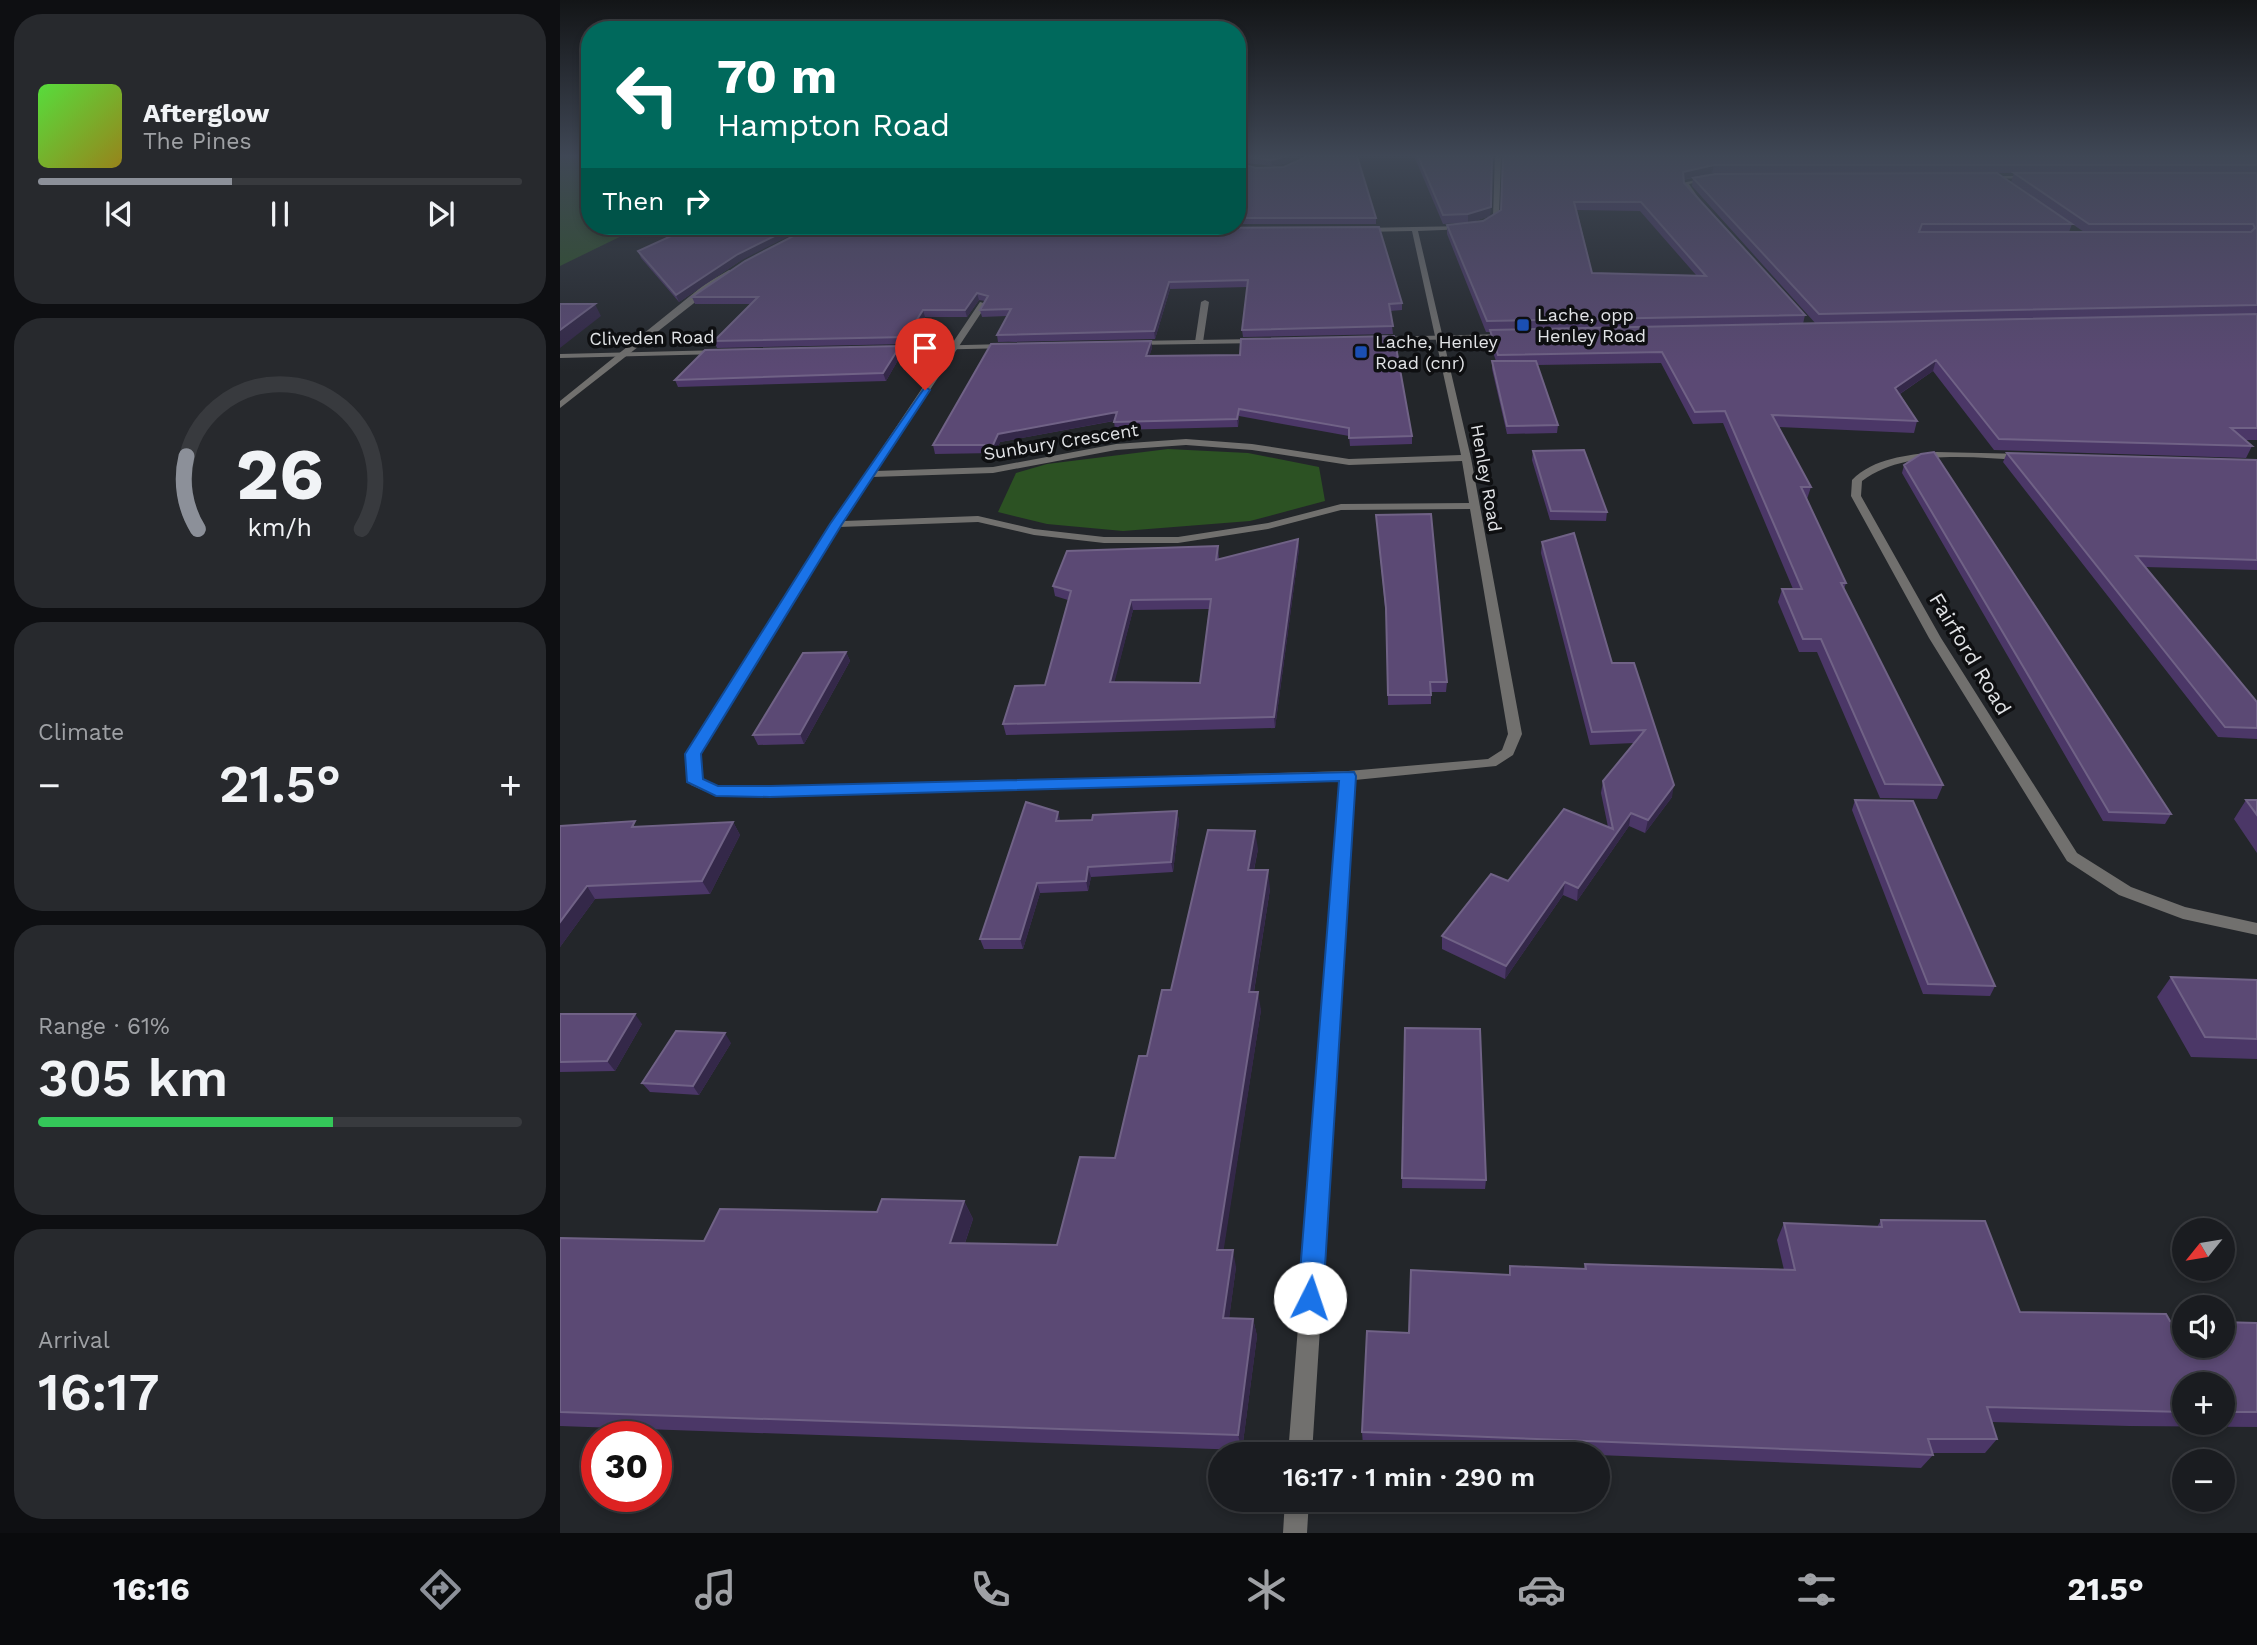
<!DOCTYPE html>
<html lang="en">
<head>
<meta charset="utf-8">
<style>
  :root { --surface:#1a1c20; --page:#27292d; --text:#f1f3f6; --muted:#9fa1a5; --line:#383a3e; --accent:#8c9099 }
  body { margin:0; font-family:"Work Sans",sans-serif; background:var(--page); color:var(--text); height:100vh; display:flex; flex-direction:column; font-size:26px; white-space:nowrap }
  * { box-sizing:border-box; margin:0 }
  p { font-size:23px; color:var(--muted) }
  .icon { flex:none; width:38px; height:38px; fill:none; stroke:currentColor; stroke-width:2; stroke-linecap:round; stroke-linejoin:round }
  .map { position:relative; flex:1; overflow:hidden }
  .drawer { display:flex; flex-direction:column; gap:14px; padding:14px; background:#0e0f12; width:560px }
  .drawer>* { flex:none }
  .top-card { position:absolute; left:21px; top:21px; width:665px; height:214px; border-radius:28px; box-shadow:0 4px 10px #0003,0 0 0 2px var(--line); background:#00695c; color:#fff; overflow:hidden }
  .needle { width:46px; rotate:240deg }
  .tools { position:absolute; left:1612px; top:1218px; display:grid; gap:14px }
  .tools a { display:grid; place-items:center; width:63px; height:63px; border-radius:50%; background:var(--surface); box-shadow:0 4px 10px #0003,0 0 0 2px var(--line); font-size:35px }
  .speed { position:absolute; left:21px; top:1421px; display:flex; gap:14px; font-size:35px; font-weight:700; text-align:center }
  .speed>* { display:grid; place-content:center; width:91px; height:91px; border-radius:50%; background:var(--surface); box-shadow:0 4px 10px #0003,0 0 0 2px var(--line); line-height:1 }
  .speed .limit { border:10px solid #d22; background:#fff; color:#111 }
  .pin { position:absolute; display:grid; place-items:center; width:60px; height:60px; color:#fff; margin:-72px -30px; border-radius:50% 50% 50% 0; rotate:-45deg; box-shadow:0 0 7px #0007 }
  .pin .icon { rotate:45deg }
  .me { position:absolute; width:77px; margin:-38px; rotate:4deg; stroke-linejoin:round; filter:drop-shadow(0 0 5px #0008) }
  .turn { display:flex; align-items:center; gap:24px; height:147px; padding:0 21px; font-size:32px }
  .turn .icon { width:91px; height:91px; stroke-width:2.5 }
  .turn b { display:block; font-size:49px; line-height:60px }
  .then { display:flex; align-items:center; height:66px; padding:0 21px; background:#0003; gap:14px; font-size:26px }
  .big { font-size:52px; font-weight:600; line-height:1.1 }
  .drawer .tile { flex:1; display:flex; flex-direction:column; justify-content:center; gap:10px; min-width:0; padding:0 24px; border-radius:28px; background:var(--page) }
  .drawer .dial { align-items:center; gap:0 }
  .dial svg { height:182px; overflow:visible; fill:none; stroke:var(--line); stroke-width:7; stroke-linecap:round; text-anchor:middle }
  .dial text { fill:var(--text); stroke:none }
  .song { display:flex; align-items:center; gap:21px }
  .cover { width:84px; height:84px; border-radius:10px; background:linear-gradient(135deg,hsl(110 70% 55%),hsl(50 70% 35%)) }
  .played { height:7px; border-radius:4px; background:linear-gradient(90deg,var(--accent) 40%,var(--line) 40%) }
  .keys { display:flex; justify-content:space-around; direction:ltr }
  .heat { display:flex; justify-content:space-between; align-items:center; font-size:38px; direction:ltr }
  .charge { height:10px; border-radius:5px; background:linear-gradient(90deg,#34c759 61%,var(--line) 0) }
  .trip { position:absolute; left:648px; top:1442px; width:402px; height:70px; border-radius:35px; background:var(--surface); box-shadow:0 4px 10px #0003,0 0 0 2px var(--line); font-weight:600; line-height:70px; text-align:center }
  .menu { display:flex; height:112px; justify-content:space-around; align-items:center; background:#0a0b0d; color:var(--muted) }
  .menu .icon { width:49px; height:49px }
  .menu .active { color:var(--accent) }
  .menu b { font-size:32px; color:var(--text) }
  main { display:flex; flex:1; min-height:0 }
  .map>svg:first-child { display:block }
  .green { fill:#2c5223 }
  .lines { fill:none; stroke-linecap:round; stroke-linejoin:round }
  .minor { fill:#71706e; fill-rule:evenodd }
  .tertiary { fill:#71706e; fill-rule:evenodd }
  .wall { fill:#4b3767; fill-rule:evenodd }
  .shaded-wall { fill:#342849 }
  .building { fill:#5b4974; stroke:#706286; stroke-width:2; fill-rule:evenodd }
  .route { fill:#1a73e8; stroke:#114b97; stroke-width:2 }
  .transit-dot { fill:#1a4fb4; stroke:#0e0f11; stroke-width:2.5 }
  .labels { text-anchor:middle; stroke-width:7; stroke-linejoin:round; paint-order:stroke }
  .far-poi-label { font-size:18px; fill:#e1e3e6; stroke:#0e0f11; text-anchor:start }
  .far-street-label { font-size:18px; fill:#e1e3e6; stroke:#0e0f11 }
  .street-label { font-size:21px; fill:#e1e3e6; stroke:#0e0f11 }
</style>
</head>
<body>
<main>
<section class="drawer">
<div class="tile">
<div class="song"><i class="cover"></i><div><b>Afterglow</b><p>The Pines</p></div></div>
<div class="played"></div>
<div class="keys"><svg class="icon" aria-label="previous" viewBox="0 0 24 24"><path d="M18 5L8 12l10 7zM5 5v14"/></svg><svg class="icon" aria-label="pause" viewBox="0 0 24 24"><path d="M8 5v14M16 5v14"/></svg><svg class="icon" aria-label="next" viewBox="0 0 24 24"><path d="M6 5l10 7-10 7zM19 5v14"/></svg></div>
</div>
<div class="tile dial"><svg viewBox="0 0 100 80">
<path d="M14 69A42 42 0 1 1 86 69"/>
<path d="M14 69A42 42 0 0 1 9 37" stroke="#8c9099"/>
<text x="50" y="56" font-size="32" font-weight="700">26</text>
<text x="50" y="72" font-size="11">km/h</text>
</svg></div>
<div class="tile"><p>Climate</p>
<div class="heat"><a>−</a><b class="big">21.5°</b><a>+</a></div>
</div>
<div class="tile"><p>Range · 61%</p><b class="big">305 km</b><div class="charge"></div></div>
<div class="tile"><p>Arrival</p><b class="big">16:17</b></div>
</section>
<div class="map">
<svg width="1697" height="1533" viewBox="0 0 1697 1533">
  <rect width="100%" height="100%" fill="#23262a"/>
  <path class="green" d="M0,156H30V226H82L0,266Z
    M608,449L688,453L759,467L765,501L690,521L563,531L487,524L438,512L456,473L487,464Z"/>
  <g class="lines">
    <path class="minor" d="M935,156H941L939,217L925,227L923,224L933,216Z
      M1425,176H1471L1474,178L1423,179Z
      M1151,177V179L1129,184L1140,200L1137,202L1122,183Z
      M255,226H263L234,239L229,238Z
      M905,226L907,229L858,231L911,458L962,734L953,755L936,766L795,780L752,1454H728L781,781L210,797L156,796L131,785L126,754L271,524L420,302L427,304L316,471L433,467L556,444L626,439L692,444L789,459L901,455L852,231L802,232L799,230L802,228ZM626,445L692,450L789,465L902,461L909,503L781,504L708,523L618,537H544L474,529L418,516L284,521L312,477L433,473L556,450ZM910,509L948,734L942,750L928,759L788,771L210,787L158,786L143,779L140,754L279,527L418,522L474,535L544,543H618L708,529L781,510Z
      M169,270L175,271L0,408V401L145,284Z
      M645,300L649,302L643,342L639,344L635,342L641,302Z
      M1376,452L1465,454L1470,457L1465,460C1412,458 1347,448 1302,481L1301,496L1381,638L1517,853L1571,887L1625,907L1697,923V935L1623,919L1559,895L1507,861L1369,638L1291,496L1292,480C1314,458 1347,455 1376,452Z
      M725,1500H749L747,1533H723Z"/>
    <path class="tertiary" d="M947,334H950V338L817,341L813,339L817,337Z
      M698,339H701V343L572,345L568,343L572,341Z
      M446,344H449V348L323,351L319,349L323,347Z
      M163,350L164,352L160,354L0,358V354Z"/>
  </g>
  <path class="wall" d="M677,156H738L727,163L712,166L677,162Z
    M854,156H932L930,216L911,222L923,221L941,210L943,156H1697V173H1152L1134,178L1512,224L1509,232H1524L1451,182L1454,173H1697V440H1685L1692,446L1686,458L1434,450L1373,371L1340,394L1357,421L1354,433L1219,427L1251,487L1247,499L1286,583L1284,589L1383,785L1377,799L1320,798L1257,652H1239L1218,602L1222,589H1233L1163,423L1133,424L1101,363L977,365L998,425L997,433L947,434L932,369V361H936L929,341L930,332H926L887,234V225L899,223L883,224ZM1133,178L1132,186L1256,324H1243L1245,315L1124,183L1123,180ZM1017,210L1080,211L1136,275L1032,273Z
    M677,163L816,218V224H677Z
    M145,227L180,261L119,302L81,258L78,251Z
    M819,227L842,303V310L830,311L833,334L683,337L682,330L687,287L610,289L595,339L438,342L437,335L447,316L422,317L420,310L425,301L419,300L407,317H365L348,344L157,348L154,341L191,304H135L132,297Z
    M591,341L592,348L589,356L852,436V444L790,446L789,436L679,416L678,427L555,430L554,421L440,442L435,453L375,454L373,445Z
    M342,353L326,381L118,387L115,380Z
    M973,451L1047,512L1046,521L990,520L972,460Z
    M1447,453L1697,460V570L1585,567L1697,702V739L1658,737L1443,462Z
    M1344,465L1611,814L1605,824L1543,821L1342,473Z
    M816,515L887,682L886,692H871V704L828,705L826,617Z
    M738,539L739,549L715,728L446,735L443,724L485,685L508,600L495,596L493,586L658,546L659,560ZM649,609L640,683L554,682L573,610Z
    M982,542L1052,663H1074L1112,797L1085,833L1069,826L1017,901L1003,895L945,979L882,949V936L948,881L1048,827L1041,793L1043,781L1074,743L1030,745L981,553Z
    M286,652L290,661L244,744L198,745L193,735Z
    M1295,800L1435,986L1430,996L1363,994L1292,810Z
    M1686,800H1697V853L1674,819Z
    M617,811L619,821L613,872L531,877L528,891L480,893L463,949H424L420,939L501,821L532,820Z
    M173,822L180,835L150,894L35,899L0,947V826L79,827Z
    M698,849L694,870L710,889L694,992L701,1010L663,1250L676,1267L669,1318L693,1319L697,1336L682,1450L0,1426V1238L144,1241L317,1212L404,1201L413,1219L405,1243L497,1245L555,1158L587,1056L611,990Z
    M1611,977L1697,980V1059L1631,1057L1597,997Z
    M0,1014L82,1024L55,1071L0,1072Z
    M845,1028L926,1180L925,1189L842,1188Z
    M171,1043L139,1095L90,1092L82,1083Z
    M1321,1220L1460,1312L1610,1321L1697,1323V1427L1569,1426L1432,1422L1437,1439L1425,1453H1372L1373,1455L1361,1468L1038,1455V1454H1010L803,1446L802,1432L849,1333L949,1275L950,1266L1024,1269L1025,1264L1224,1270L1217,1240L1224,1223L1317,1227ZM1624,1384H1662V1423H1624Z"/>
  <path class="shaded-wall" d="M728,156H738L727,163L712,166L711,160Z
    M1154,165L1152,173L1121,180L1123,172Z
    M931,207L930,216L908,223V214Z
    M235,226H249L180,261L119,302L116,295L178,254Z
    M609,282L610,289L595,339L594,331Z
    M417,293L419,300L407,317L405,310Z
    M35,304L41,316L0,348V330Z
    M363,310L365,317L348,344L346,337Z
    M591,341L592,348L587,364L586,356Z
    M340,346L342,353L326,381L323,373Z
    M1376,360L1373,371L1332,399L1335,388Z
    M679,409V416L678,427L677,419Z
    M557,412L558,420L440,442L435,453L433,445L438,434Z
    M738,539L739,549L715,728L714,717Z
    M571,600L573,610L552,692L550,682Z
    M286,652L290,661L244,744L240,734Z
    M1114,785L1112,797L1085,833L1088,820Z
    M617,811L619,821L613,872L611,862Z
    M498,812L501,822L496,821Z
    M1071,813L1069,826L1017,901L1018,888Z
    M173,822L180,835L150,894L142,881Z
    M695,831L698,849L690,888L688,870Z
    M528,867L531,877L528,891L526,881Z
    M708,870L710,889L691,1010L689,992Z
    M1005,882L1003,895L945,979L946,966Z
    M477,883L480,893L463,949L460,939Z
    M27,886L35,899L0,947V922Z
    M698,992L701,1010L661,1267L657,1250Z
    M75,1014L82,1024L55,1071L47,1061Z
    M165,1033L171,1043L139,1095L133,1086Z
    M404,1201L413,1219L399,1260L390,1243Z
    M673,1250L676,1267L667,1334L663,1318Z
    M693,1319L697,1336L682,1450L678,1435Z"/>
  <path class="building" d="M682,156H728L711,160Z
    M745,156H797L816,218H677V163L696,168L724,167L742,159Z
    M858,156H932L931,207L908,214L883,215Z
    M943,156H1697V165H1154L1123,172L1124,183L1245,315L927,321L887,225L923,221L941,210ZM1014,202H1081L1146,276L1032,273Z
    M1437,173L1512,224H1362L1359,232H1691L1695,228L1693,224H1529L1454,173H1697V305L1259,314L1133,178L1155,174Z
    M133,226L145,227L148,226H235L178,254L116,295L78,251Z
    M819,227L842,303L829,304L833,326L682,330L688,280L609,282L594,331L437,335L451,309L420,310L428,296L417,293L405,310H363L346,337L154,341L198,297H132L185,261L245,230Z
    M0,304H35L0,330Z
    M1697,314V428H1671L1692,446L1439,439L1376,360L1335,388L1357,421L1212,415L1251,487H1241L1286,583H1281L1383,785L1325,784L1261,639H1243L1222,589H1242L1165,411L1135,412L1102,352L938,355L930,330Z
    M834,336L852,436L789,438V428L679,409L677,419L554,422L557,412L438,434L433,445H373L431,344L591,341L586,356L680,355L681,339Z
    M340,346L323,373L115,380L145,350Z
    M932,361H976L998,425L947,426Z
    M1024,450L1047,512L991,511L973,451Z
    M1374,452L1611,814L1549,812L1344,465L1361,454Z
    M1447,453L1697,460V560L1576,556L1697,702V728L1665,727Z
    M871,514L887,682H870L871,695H828L826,608L816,515Z
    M1014,533L1052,663H1074L1114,785L1088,820L1071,813L1018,888L1005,882L946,966L882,936L931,874L948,881L1004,809L1053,829L1043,781L1085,730L1032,732L982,542Z
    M738,539L714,717L443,724L455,686L485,685L511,591L493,586L507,551L658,546L656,560ZM651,599L640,683L550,682L571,600Z
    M286,652L240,734L193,735L243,653Z
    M1295,800L1353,801L1435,986L1368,984Z
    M1686,800H1697V815Z
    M466,802L498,812L496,821L532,820L533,815L617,811L611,862L528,867L526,881L477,883L460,939H420Z
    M75,821L72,827L173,822L142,881L27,886L0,922V826Z
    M648,830L695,831L688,870H708L689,992H698L657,1250H673L663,1318L693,1319L678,1435L0,1412V1238L144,1241L160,1209L317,1212L322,1199L404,1201L390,1243L497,1245L520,1157L555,1158L579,1056H587L602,990H611Z
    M1611,977L1697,980V1039L1645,1037Z
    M0,1014H75L47,1061L0,1062Z
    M845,1028L920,1029L926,1180L842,1178Z
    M116,1031L165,1033L133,1086L82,1083Z
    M1321,1220L1425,1221L1460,1312L1606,1314L1610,1321L1624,1322V1346H1662V1322L1697,1323V1412H1662V1384H1624V1412L1427,1407L1437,1439H1368L1373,1455L802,1432L807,1331L849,1333L851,1270L950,1275V1266L1026,1269L1025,1264L1053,1265L1235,1270L1224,1223L1322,1227Z"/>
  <linearGradient id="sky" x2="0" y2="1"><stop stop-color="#131517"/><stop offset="0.42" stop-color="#3f4755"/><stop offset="1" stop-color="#3f4755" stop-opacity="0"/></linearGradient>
  <rect width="1697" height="371" fill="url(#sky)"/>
  <path class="route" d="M365,387L370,390L282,524L141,754L143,779L158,786H210L794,772L796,776L763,1298L759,1306L750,1310L742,1306L738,1298L779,781L210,797L156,796L127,782L125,754L270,524Z"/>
  <g class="transit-dot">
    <rect x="956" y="318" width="14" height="14" rx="3.5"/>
    <rect x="794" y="345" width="14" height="14" rx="3.5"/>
  </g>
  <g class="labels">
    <g class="far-poi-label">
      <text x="977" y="321">Lache, opp<tspan x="977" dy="21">Henley Road</tspan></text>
      <text x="815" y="348">Lache, Henley<tspan x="815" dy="21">Road (cnr)</tspan></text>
    </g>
    <g class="far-street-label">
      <text transform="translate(92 338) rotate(-1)" y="6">Cliveden Road</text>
      <text transform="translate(501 442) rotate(-9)" y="6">Sunbury Crescent</text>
      <text transform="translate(926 478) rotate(80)" y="6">Henley Road</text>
    </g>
    <g class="street-label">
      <text transform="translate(1410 654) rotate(59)" y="7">Fairford Road</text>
    </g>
  </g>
</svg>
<div class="tools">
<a><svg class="needle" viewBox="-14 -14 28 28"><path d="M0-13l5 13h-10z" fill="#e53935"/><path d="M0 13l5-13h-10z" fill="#9fa1a5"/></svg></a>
<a><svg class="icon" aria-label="sound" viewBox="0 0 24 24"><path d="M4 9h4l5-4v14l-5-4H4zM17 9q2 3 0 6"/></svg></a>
<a>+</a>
<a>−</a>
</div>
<div class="speed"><div class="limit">30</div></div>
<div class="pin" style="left:365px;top:390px;background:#d93025"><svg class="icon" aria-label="arrive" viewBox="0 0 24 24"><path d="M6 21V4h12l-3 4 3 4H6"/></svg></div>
<svg class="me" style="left:750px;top:1298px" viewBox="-20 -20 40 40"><circle r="19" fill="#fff"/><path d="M0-13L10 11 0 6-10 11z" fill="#1a73e8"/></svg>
<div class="trip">16:17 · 1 min · 290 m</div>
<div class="top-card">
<div class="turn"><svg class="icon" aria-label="left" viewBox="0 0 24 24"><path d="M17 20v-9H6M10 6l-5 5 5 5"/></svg><div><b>70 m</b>Hampton Road</div></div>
<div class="then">Then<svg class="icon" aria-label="right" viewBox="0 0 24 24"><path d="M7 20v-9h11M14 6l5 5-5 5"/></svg></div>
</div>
</div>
</main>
<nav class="menu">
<b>16:16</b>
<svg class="icon active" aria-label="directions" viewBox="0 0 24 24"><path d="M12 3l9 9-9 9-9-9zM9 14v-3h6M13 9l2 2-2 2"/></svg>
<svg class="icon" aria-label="music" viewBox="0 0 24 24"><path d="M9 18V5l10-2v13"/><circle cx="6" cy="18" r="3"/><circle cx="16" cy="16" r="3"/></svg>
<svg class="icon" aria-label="phone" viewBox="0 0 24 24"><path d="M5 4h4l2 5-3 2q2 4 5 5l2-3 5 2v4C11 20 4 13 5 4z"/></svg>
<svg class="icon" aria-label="climate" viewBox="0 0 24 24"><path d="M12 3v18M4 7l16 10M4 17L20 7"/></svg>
<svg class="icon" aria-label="car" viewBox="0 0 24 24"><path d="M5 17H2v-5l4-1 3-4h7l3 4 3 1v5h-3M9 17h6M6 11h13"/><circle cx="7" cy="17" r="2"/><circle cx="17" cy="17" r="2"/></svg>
<svg class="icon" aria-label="filters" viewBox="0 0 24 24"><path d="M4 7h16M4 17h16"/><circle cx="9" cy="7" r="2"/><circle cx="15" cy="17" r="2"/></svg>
<b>21.5°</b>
</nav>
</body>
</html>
